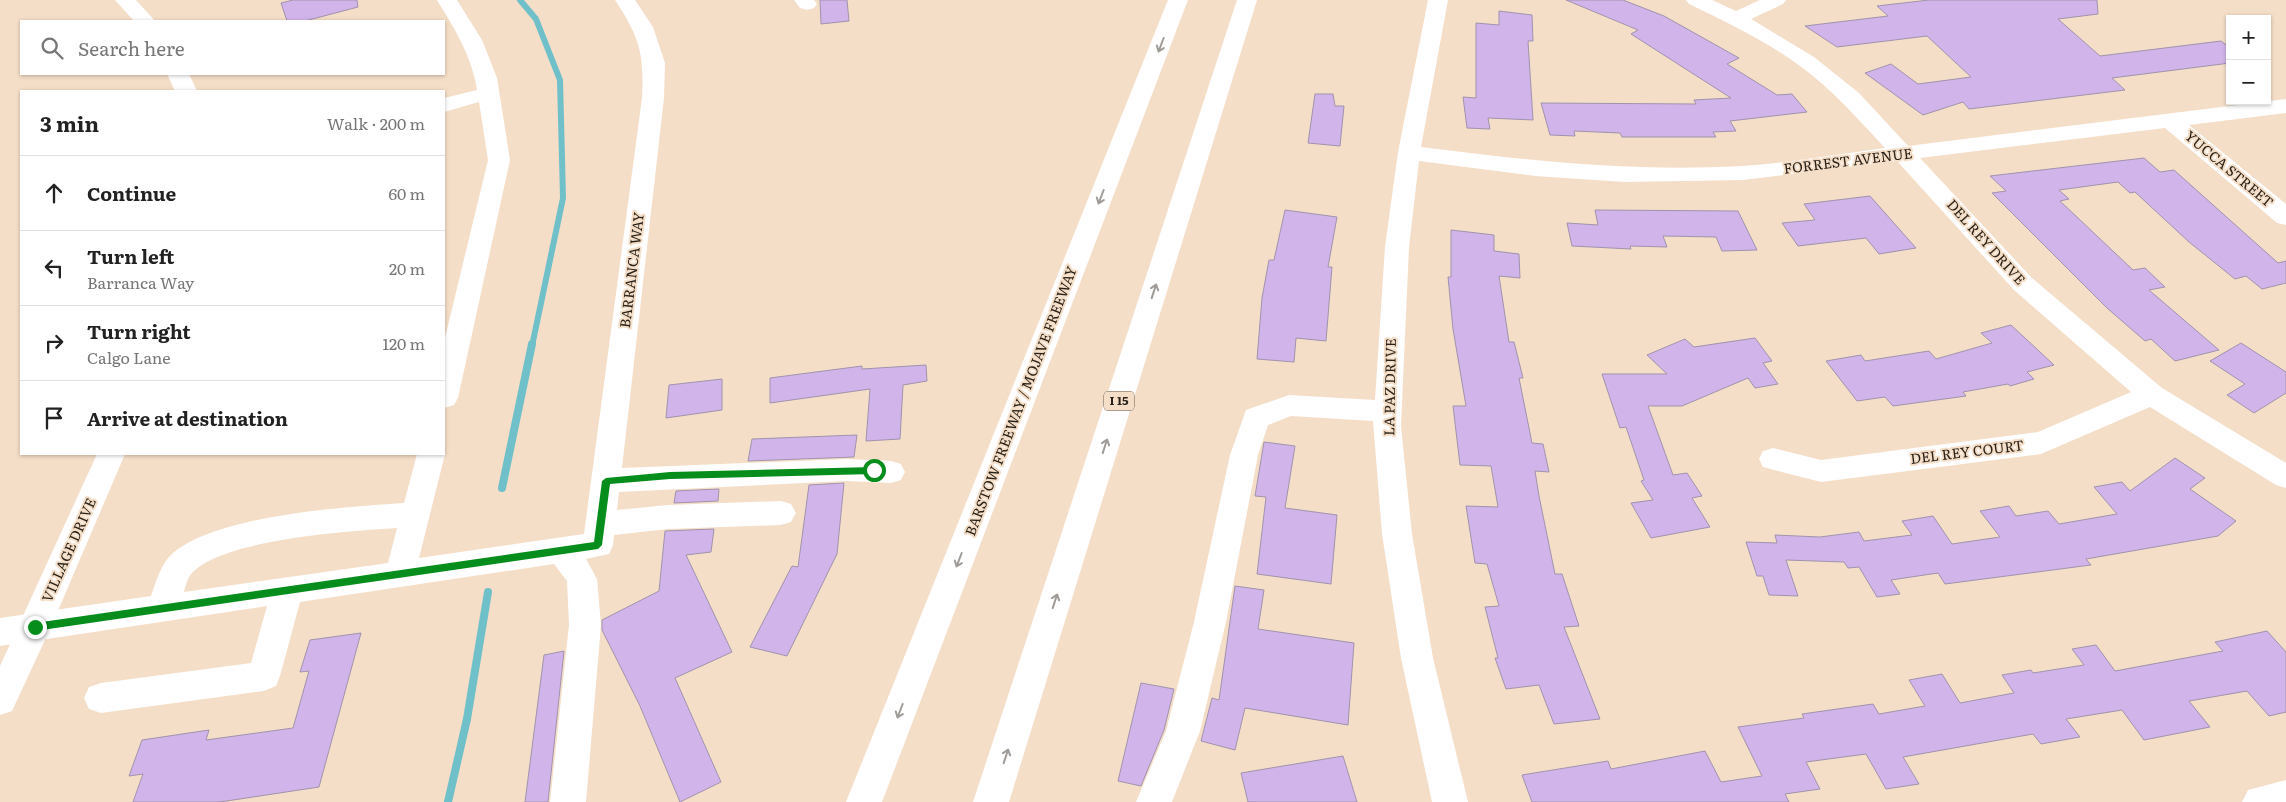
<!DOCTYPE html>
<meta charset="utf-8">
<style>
body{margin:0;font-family:Literata,serif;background:#f6f6f6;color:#222}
.controls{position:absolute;right:15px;top:15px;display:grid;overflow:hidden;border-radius:0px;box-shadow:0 1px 4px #0004}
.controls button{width:45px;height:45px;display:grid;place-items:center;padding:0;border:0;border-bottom:1px solid #e0e0e0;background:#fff;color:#222;font:25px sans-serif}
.stop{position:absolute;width:15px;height:15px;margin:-11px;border:4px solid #068d1c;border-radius:50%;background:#fff}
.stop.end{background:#068d1c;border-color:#fff;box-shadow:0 1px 5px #0008}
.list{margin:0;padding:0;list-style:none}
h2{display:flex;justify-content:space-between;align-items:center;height:65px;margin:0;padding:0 20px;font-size:21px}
h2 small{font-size:16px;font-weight:400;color:#767676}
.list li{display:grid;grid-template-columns:32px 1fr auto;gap:15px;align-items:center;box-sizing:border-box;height:75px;padding:0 20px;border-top:1px solid #e0e0e0}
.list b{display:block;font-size:19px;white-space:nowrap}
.list p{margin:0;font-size:16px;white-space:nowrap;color:#767676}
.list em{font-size:16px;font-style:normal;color:#767676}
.icon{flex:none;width:28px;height:28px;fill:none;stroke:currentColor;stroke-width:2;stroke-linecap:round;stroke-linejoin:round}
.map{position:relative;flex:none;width:2286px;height:802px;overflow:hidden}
.search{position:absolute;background:#fff;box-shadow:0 1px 4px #0004;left:20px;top:20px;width:425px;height:55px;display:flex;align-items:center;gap:12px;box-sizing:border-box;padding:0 18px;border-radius:0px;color:#767676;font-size:19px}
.panel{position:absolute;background:#fff;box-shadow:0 1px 4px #0004;left:20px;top:90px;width:425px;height:365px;border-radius:0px}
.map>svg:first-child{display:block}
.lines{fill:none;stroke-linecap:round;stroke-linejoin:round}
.stream-far1{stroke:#70c0ca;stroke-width:6}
.stream{stroke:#70c0ca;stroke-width:8}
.building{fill:#d1b4ea;stroke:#a093ad}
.minor{fill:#fff;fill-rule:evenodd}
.major{fill:#fff;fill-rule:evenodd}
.highway{fill:#fff;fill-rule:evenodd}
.oneway{stroke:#9f9b97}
.route{fill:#068d1c}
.labels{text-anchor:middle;stroke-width:4;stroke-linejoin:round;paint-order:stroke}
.shield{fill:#f4dec7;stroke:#665a4c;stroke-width:1}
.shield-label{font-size:12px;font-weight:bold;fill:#292118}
.street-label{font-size:14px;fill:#292118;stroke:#f4dec7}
</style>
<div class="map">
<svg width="2286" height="802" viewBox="0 0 2286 802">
<rect width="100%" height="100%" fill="#f4dec7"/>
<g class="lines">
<path class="stream-far1" d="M 520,0 L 536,19 L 560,80 L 563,198 L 532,346"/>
<g class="stream">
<path d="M 502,488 L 532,344"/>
<path d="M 448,802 L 467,719 L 488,592"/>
</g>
</g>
<g class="building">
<path d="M 293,0 L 357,0 L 358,7 L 305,21 L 287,21 L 281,3 Z"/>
<path d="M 820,0 L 847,0 L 849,21 L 821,24 Z"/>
<path d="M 1566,0 L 1623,0 L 1664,16 L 1739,58 L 1727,64 L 1777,95 L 1792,94 L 1807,112 L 1730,121 L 1736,131 L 1713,132 L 1716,137 L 1622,137 L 1620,133 L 1574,131 L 1575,136 L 1550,135 L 1541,103 L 1696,104 L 1694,100 L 1731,98 L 1631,34 L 1638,30 Z"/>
<path d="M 1929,0 L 2097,0 L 2098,14 L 2058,19 L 2100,56 L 2221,41 L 2230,48 L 2230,63 L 2112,78 L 2125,90 L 1969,109 L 1963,102 L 1923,115 L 1865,73 L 1891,64 L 1918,84 L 1971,77 L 1927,36 L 1837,47 L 1805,26 L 1888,16 L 1877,6 Z"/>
<path d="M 1499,11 L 1532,15 L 1533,41 L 1528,41 L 1533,120 L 1488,118 L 1490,129 L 1467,128 L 1463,97 L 1476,98 L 1476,23 L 1499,25 Z"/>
<path d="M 1315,94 L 1333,94 L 1335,106 L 1344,106 L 1340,146 L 1308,143 Z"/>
<path d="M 2144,158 L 2160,172 L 2174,170 L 2278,263 L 2286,261 L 2286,283 L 2262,289 L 2246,276 L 2235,279 L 2189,242 L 2135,192 L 2130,193 L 2118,182 L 2059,190 L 2069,199 L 2060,201 L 2133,270 L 2145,268 L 2165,287 L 2149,290 L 2219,350 L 2175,361 L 2151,339 L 2145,341 L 2107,308 L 1992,193 L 2006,191 L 1990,176 Z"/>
<path d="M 1870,196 L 1916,248 L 1879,254 L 1866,238 L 1798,246 L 1782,223 L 1815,220 L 1804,204 Z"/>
<path d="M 1285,210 L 1337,217 L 1328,267 L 1332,267 L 1326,341 L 1296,338 L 1294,362 L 1257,359 L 1262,298 L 1269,260 L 1274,260 Z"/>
<path d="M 1595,210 L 1738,211 L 1757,250 L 1722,251 L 1716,237 L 1663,236 L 1667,247 L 1630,246 L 1631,249 L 1572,246 L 1567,223 L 1598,225 Z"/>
<path d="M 1451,230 L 1494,235 L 1494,251 L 1519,254 L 1520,278 L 1499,276 L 1509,342 L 1514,342 L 1523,378 L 1519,378 L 1532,443 L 1543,444 L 1549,472 L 1535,471 L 1539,496 L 1555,574 L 1562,574 L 1579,626 L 1564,627 L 1600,719 L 1554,724 L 1539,685 L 1506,689 L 1495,658 L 1498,658 L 1485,607 L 1499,606 L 1487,564 L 1475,563 L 1466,506 L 1498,507 L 1491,466 L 1460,465 L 1453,406 L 1466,406 L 1453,329 L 1448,277 L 1451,277 Z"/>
<path d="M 2011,325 L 2054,365 L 2027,372 L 2034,379 L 2010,386 L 2008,384 L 1963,392 L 1966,396 L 1893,406 L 1885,397 L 1857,401 L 1826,361 L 1861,355 L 1865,361 L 1929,351 L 1936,359 L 1992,343 L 1981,333 Z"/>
<path d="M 1755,338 L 1772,361 L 1763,363 L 1778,384 L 1755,388 L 1748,378 L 1682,406 L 1648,406 L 1673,475 L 1687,473 L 1702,496 L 1692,498 L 1710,527 L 1651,538 L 1631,503 L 1653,500 L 1641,481 L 1644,480 L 1626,427 L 1620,428 L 1602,374 L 1667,374 L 1647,355 L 1685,339 L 1694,347 Z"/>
<path d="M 2241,343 L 2286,372 L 2286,393 L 2254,413 L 2227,395 L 2245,384 L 2210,361 Z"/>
<path d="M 926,365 L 927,381 L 903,385 L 900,439 L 866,441 L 870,389 L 770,403 L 770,378 L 862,366 L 862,369 Z"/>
<path d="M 722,379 L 722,410 L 666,418 L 669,385 Z"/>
<path d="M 857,435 L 854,457 L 748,461 L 752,439 Z"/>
<path d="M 1264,442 L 1295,446 L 1285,508 L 1337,515 L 1331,584 L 1257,574 L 1266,497 L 1255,496 Z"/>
<path d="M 2175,458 L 2205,478 L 2190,489 L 2236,521 L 2218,536 L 2086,559 L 2091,565 L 1945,584 L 1938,573 L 1891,580 L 1900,594 L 1877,597 L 1859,567 L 1848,568 L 1844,562 L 1786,560 L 1798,596 L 1769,595 L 1763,576 L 1757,576 L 1746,542 L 1777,543 L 1775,535 L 1820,537 L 1859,532 L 1864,541 L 1912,535 L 1902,521 L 1933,516 L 1952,544 L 2000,537 L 1980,511 L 2009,506 L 2016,516 L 2048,511 L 2059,524 L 2117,514 L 2094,487 L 2122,482 L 2130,491 Z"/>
<path d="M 844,483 L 837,554 L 787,656 L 750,647 L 792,566 L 798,567 L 809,485 Z"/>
<path d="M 719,489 L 718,501 L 674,503 L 676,491 Z"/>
<path d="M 714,529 L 711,552 L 686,555 L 732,652 L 675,678 L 721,782 L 680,802 L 640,706 L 602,630 L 602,620 L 659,591 L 665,531 Z"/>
<path d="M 1235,586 L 1264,590 L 1258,629 L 1354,643 L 1348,725 L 1245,708 L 1235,750 L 1201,741 L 1212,698 L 1219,700 Z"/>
<path d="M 2267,631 L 2286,652 L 2286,712 L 2269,716 L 2247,691 L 2189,701 L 2210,727 L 2144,740 L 2122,710 L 2066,719 L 2080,737 L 2041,744 L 2033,734 L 1903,757 L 1919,784 L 1886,789 L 1866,754 L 1806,762 L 1820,789 L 1785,794 L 1789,802 L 1532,802 L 1522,775 L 1608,761 L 1611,769 L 1705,751 L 1721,782 L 1762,776 L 1738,727 L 1804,718 L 1802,714 L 1873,704 L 1879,714 L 1925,706 L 1909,680 L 1942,674 L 1960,703 L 2014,693 L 2002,675 L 2031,670 L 2033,673 L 2084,665 L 2072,649 L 2096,645 L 2115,671 L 2223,651 L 2215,642 Z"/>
<path d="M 361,633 L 319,787 L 220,802 L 133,802 L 143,774 L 129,776 L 142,740 L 209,730 L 206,740 L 293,728 L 309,671 L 300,672 L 310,640 Z"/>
<path d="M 564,651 L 548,802 L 525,802 L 544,655 Z"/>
<path d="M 1141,683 L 1174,689 L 1164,730 L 1141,786 L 1118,781 Z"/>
<path d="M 1343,756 L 1357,802 L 1248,802 L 1241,773 Z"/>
</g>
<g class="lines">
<g class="minor">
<path d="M 437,0 L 457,0 L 482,40 L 497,78 L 510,160 L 458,398 L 454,405 L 444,408 L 444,342 L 488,160 L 479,102 L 444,112 L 444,98 L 477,90 C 472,56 454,28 437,0 Z"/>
<path d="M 615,0 L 635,0 L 653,27 L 665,63 L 664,98 L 622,468 L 847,459 L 891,461 L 901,464 L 905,472 L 901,480 L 891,483 L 847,481 L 619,492 L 617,510 L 668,505 L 781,501 L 791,504 L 796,513 L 791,522 L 781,525 L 668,529 L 614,535 L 613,545 L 609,554 L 586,559 L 597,579 L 601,625 L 586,802 L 550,802 L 569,625 L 567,581 L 554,564 L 300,602 L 280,676 L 276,686 L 264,691 L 101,713 L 89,709 L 84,698 L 89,687 L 101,683 L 251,663 L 267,606 L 0,646 L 0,618 L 151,596 C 155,584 160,568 168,558 C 207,515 347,507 404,503 L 417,454 L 444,454 L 444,451 L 445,454 L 419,558 L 584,534 L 642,98 C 644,53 640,38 615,0 ZM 397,528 L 388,563 L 184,592 C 185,587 187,581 189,577 C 213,539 354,531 397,528 Z"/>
<path d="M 794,0 L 814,0 L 817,4 L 814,8 L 807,10 L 800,8 Z"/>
<path d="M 1428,0 L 1448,0 L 1421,147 C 1530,161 1633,172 1742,166 C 1790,163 1838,154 1885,148 C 1858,119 1832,89 1800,66 C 1766,41 1726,22 1689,4 L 1686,0 L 1712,0 L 1736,11 L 1760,0 L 1786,0 L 1783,4 L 1751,19 L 1814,57 L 1859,93 L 1908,146 L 2286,99 L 2286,113 L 2189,125 L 2286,204 L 2286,225 L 2277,223 L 2165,128 L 1920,158 L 2032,278 L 2162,388 L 2286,463 L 2286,488 L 2276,485 L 2150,407 L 2041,454 L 1821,482 L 1763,467 L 1759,459 L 1763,451 L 1773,448 L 1821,460 L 2038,432 L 2131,392 L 2014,290 L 1897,161 L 1743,180 L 1625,182 L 1535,176 L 1419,161 L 1409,247 L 1401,426 L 1412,534 L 1433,658 L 1468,802 L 1432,802 L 1401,658 L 1382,534 L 1373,421 L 1291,416 L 1268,425 L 1258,455 L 1226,622 L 1200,731 L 1172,802 L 1136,802 L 1166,731 L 1194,622 L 1230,455 L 1246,410 L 1289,395 L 1375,400 L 1385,247 L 1398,152 Z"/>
<path d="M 2286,780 L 2286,802 L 2242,802 L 2248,790 Z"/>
</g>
<g class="major">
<path d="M 115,0 L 136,0 L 155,21 L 134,21 Z"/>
<path d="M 167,74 L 189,74 L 197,91 L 175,91 Z"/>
<path d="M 97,454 L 125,454 L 51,627 L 12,711 L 0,715 L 0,666 Z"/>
</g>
<g class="highway">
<path d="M 1168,0 L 1188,0 L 882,802 L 846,802 Z"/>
<path d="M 1237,0 L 1257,0 L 1009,802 L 973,802 Z"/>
</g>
</g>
<defs><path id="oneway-shaft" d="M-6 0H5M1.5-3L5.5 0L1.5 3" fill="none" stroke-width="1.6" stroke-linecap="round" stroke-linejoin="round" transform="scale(1.25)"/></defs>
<g class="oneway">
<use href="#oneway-shaft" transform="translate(1161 45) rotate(111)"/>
<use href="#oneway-shaft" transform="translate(1101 197) rotate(111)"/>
<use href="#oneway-shaft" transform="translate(1154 291) rotate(-72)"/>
<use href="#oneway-shaft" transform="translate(1105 446) rotate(-72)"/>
<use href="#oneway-shaft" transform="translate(959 560) rotate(111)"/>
<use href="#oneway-shaft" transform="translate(1055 601) rotate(-72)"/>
<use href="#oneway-shaft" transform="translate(900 711) rotate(111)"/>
<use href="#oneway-shaft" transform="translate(1006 756) rotate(-72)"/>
</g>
<path class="route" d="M 874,467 L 879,470 L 874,474 L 670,479 L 610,484 L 602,545 L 598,549 L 35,631 L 31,627 L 35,623 L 594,542 L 602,481 L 606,478 L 670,472 Z"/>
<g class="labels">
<rect class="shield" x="1104" y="391.5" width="30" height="19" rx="4"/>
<g class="shield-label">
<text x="1119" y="405">I 15</text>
</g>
<g class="street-label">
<text transform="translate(1848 161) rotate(-7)" y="5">FORREST AVENUE</text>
<text transform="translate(2229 169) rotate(40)" y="5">YUCCA STREET</text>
<text transform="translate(1986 242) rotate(48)" y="5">DEL REY DRIVE</text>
<text transform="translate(632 270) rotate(-83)" y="5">BARRANCA WAY</text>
<text transform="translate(1390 387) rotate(-89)" y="5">LA PAZ DRIVE</text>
<text transform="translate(1021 401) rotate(-69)" y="5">BARSTOW FREEWAY / MOJAVE FREEWAY</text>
<text transform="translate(1967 452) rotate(-7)" y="5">DEL REY COURT</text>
<text transform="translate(69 550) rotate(-66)" y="5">VILLAGE DRIVE</text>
</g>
</g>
</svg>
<div class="controls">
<button>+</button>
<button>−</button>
</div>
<div class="stop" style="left:874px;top:470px"></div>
<div class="stop end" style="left:35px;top:627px"></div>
<div class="search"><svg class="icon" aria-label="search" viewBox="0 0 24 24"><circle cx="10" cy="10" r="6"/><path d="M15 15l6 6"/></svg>Search here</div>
<section class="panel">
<h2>3 min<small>Walk · 200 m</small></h2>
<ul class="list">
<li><svg class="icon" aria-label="ahead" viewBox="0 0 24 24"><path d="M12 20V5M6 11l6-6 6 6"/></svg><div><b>Continue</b></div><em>60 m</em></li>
<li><svg class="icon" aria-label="left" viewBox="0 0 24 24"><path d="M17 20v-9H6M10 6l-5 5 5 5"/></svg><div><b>Turn left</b><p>Barranca Way</p></div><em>20 m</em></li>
<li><svg class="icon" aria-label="right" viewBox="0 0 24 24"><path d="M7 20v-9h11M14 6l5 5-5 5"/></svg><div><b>Turn right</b><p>Calgo Lane</p></div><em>120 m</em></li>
<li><svg class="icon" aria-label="arrive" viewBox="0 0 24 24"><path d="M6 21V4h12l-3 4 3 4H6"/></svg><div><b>Arrive at destination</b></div></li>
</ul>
</section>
</div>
